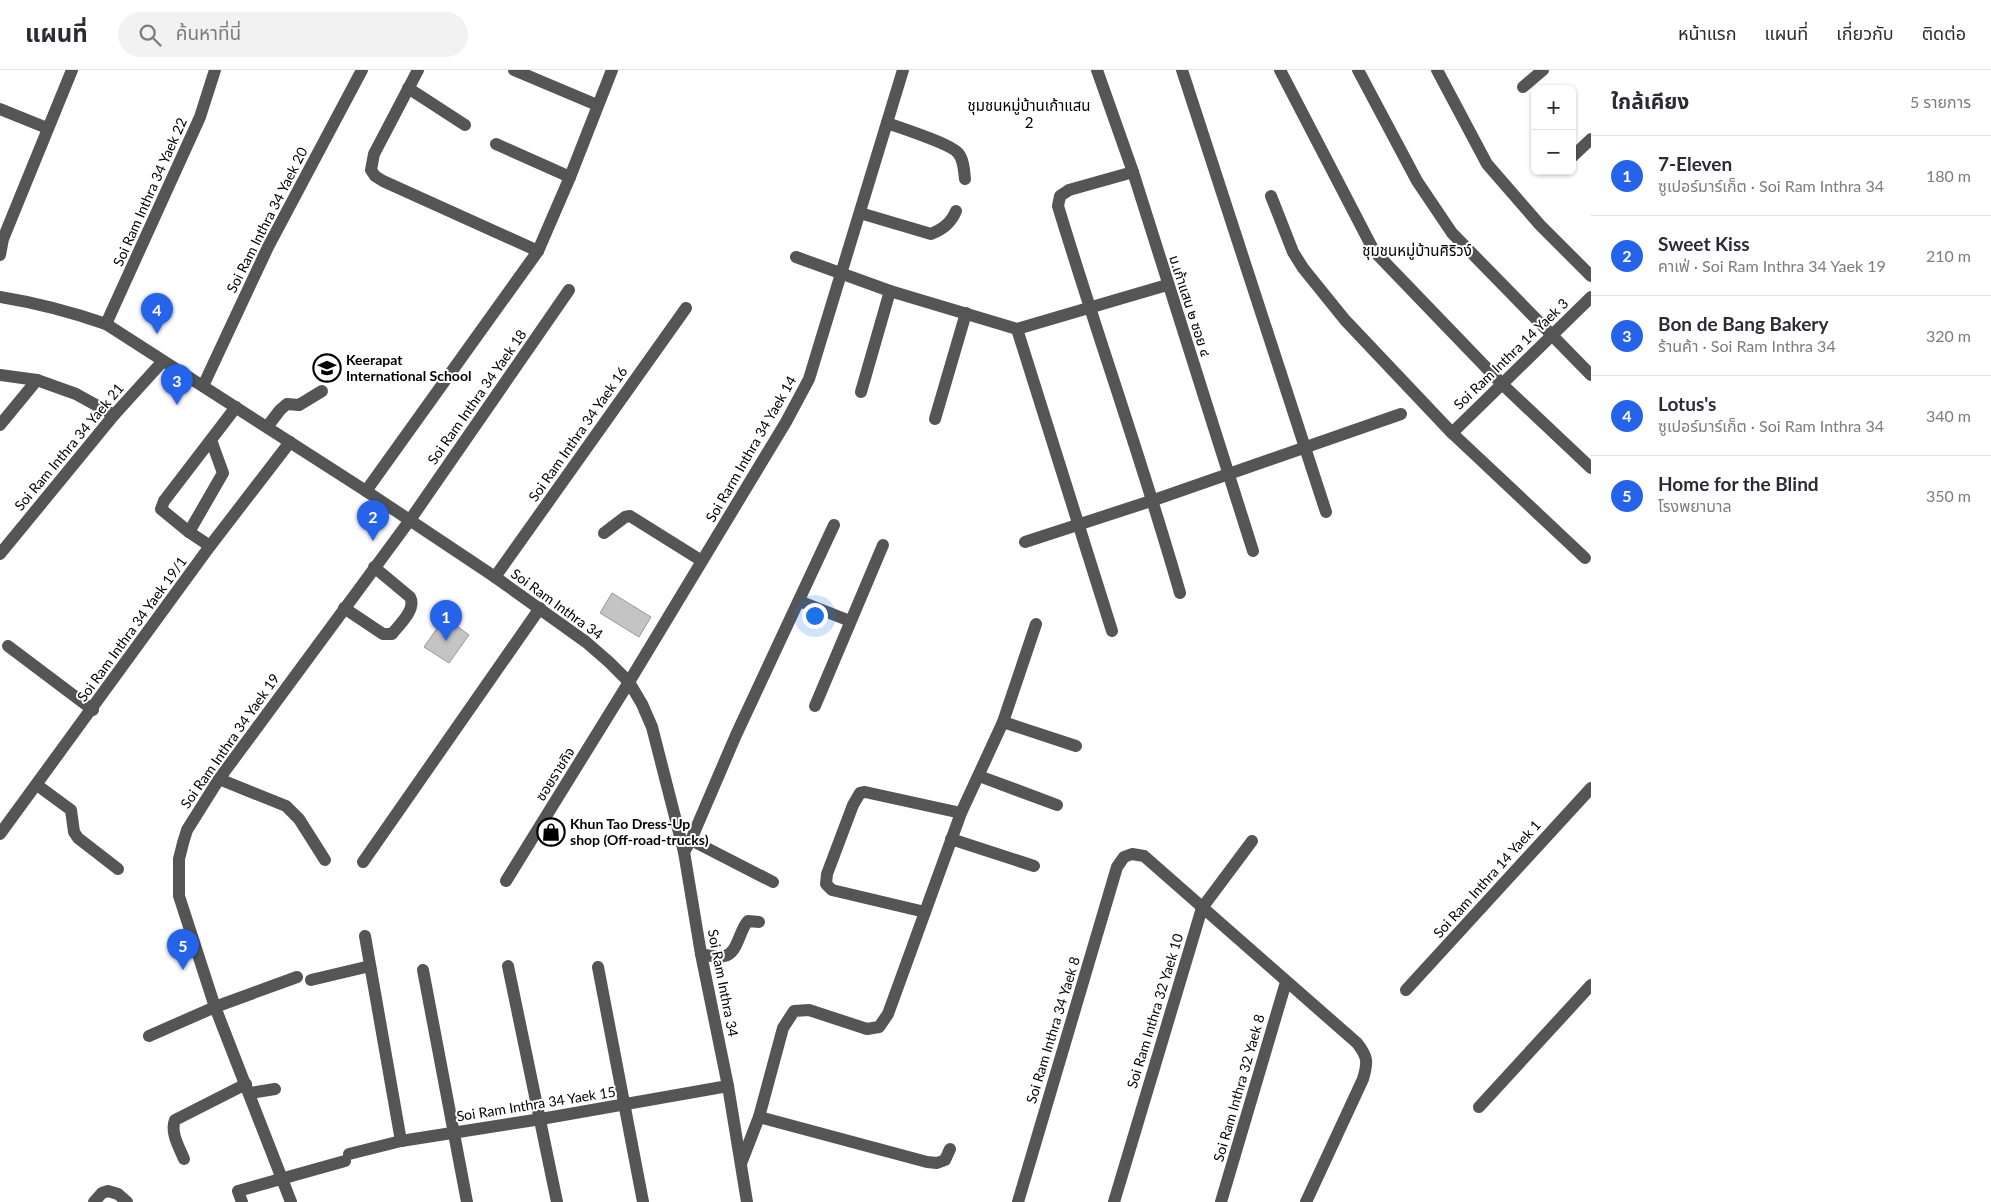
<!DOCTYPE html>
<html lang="th">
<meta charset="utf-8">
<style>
body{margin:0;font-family:Lato,"Noto Sans Thai",sans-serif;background:#f2f2f3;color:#2b2b33}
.controls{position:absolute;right:15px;top:15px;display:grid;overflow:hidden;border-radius:8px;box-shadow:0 1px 4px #0004}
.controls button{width:45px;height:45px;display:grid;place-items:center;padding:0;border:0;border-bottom:1px solid #e1e1e2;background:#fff;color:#2b2b33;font:25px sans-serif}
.you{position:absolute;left:814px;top:545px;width:18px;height:18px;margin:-12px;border:4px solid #fff;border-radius:50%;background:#1a73e8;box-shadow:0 0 0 8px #1a73e833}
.badge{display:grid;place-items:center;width:32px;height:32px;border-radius:50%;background:#2563eb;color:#fff;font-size:16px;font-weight:700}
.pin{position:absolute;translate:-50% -41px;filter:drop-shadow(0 1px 2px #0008)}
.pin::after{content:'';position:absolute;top:26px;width:18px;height:15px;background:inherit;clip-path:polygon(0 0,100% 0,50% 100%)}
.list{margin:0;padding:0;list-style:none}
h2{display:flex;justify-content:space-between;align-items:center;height:65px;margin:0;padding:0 20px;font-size:21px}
h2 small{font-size:16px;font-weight:400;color:#7c7c81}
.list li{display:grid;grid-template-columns:32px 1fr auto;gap:15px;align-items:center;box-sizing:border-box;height:80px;padding:0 20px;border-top:1px solid #e1e1e2}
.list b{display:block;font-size:19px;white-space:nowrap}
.list p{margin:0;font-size:16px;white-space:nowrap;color:#7c7c81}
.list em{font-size:16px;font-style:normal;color:#7c7c81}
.icon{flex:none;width:28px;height:28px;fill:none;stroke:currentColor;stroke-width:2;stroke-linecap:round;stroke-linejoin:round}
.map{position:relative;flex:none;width:1591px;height:1132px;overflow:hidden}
header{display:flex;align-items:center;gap:30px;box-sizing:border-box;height:70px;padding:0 25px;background:#fff;border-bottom:1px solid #e1e1e2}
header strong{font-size:24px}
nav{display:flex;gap:28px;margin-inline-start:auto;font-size:18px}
.search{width:350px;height:45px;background:#f2f2f3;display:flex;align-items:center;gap:12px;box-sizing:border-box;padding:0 18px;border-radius:28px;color:#7c7c81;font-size:19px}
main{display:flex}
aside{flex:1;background:#fff}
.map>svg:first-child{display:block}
.building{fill:#c4c4c4;stroke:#999}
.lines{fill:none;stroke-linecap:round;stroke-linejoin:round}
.minor{stroke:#555;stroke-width:12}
.labels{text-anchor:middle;stroke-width:4;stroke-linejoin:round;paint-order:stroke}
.street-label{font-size:14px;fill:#000;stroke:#fff}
.poi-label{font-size:14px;font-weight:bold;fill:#000;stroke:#fff;text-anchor:start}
.neighbourhood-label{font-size:15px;fill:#000;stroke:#fff}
</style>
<header>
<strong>แผนที่</strong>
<div class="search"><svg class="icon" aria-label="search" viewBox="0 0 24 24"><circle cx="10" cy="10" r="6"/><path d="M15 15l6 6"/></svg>ค้นหาที่นี่</div>
<nav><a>หน้าแรก</a><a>แผนที่</a><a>เกี่ยวกับ</a><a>ติดต่อ</a></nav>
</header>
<main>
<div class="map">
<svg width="1591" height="1132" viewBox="0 0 1591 1132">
<rect width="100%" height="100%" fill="#fff"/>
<g class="building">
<path d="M 612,523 L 651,547 L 639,567 L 600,543 Z"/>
<path d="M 445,547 L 469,565 L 449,593 L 424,577 Z"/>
</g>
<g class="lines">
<g class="minor">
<path d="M 418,0 L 374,84 L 371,100 L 375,106 L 383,111 L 538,181"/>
<path d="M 514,0 L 597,35"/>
<path d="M 1097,0 L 1133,102 L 1253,481"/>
<path d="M 1182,0 L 1326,442"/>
<path d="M 1280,0 L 1374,181 L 1502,314 L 1591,398"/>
<path d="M 1358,0 L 1417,111 L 1452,163 L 1591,305"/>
<path d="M 1437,0 L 1487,94 L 1540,155 L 1591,206"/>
<path d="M 1523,17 L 1543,0"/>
<path d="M 408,18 L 465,55"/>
<path d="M 0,39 L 47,58"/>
<path d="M 887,53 C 901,58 951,74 958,83 C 964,90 964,101 965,109"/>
<path d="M 496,74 L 570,107"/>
<path d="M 1572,87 L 1591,69"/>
<path d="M 1133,102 L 1069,120 L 1060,126 L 1058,136 C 1097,265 1143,393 1180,523"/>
<path d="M 1271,126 L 1293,182 L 1303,198 L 1345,250 L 1452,363 L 1585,488"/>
<path d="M 860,143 L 931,164 C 943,159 951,153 956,141"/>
<path d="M 0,185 L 3,169 L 72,0"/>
<path d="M 796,187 L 890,221 L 1017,259 L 1167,215"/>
<path d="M 0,227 C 37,233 71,242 106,254 L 366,421 L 495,507 L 586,572 L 609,592 L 629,612 L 642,634 L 652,657 L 684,782 L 701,884 L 728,1016 L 747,1132"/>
<path d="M 106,254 L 200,47 L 215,0"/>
<path d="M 1017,259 L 1112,561"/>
<path d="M 0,305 L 37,310 L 76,324 L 114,345"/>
<path d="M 203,316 L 268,177 L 362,0"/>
<path d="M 861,322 L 890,221"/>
<path d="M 935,349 L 966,243"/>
<path d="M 0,355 L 37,310"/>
<path d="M 267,357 L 280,340 L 287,334 L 299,335 L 322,321"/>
<path d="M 1452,363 L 1591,227"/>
<path d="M 366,421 L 538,181 L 570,107 L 612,0"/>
<path d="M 189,462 L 223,403 L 211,370"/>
<path d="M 604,463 L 625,447 L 630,446 L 702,491"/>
<path d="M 1025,472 L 1154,430 L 1401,344"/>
<path d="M 210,476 L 189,462 L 161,439 L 164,431 L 236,337"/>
<path d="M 0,484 L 114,345 L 163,291"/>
<path d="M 495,507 L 686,238"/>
<path d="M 799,531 L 850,551"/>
<path d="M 344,538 L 383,564 L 392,564 C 399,555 417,539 410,527 L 374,497"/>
<path d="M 8,576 L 93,640"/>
<path d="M 815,636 L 883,475"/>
<path d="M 1003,652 L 1076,676"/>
<path d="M 979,706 L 1057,735"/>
<path d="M 219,709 L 286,736 L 299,749 L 325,790"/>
<path d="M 37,715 L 71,740 L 74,762 L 78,768 L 118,799"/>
<path d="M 0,764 L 210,476 L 290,372"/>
<path d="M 951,769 L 1034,796"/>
<path d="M 691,770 L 773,812"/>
<path d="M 684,782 L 691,770 L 736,665 L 834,455"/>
<path d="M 363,792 L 540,538"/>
<path d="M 506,811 L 629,612 L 786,352 L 809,309 L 903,0"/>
<path d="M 925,842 L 832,820 L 826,814 L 827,804 L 853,735 L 860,723 L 865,722 L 961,743"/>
<path d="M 365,866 L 401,1071"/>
<path d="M 701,884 C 707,885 718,888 724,886 C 738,884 739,860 748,851 L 759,852"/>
<path d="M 508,896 L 557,1132"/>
<path d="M 598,897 L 643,1132"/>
<path d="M 423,900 L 467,1132"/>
<path d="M 311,910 L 370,896"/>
<path d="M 1406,920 L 1591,718"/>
<path d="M 149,966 L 215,937 L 297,907"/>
<path d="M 250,1023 L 275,1019"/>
<path d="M 1479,1037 L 1591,915"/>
<path d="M 759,1047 L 927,1092 L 937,1093 L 945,1090 L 950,1079"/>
<path d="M 349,1084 L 401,1071 L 541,1049 L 728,1016"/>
<path d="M 184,1089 C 179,1077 170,1062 175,1050 L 246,1014"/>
<path d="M 742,1091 L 759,1047 L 783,958 L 794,941 L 809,940 L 867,959 L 879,957 L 888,944 L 961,743 L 1003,652 L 1036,554"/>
<path d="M 94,1132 L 102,1123 L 108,1121 L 118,1124 L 127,1132"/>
<path d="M 242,1132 L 238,1121 L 345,1091"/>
<path d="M 291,1132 L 215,937 L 179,826 L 179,789 L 183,773 L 187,760 L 219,709 L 410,450 L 569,220"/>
<path d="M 1018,1132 L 1117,797 L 1124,787 L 1132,784 L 1144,786 L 1357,973 C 1368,987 1368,992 1363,1009 L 1306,1132"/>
<path d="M 1114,1132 L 1202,838 L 1252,771"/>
<path d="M 1221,1132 L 1286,912"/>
</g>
</g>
<defs>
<g id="school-ring" transform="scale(1.4375)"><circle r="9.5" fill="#fff" stroke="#000" stroke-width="1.5"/><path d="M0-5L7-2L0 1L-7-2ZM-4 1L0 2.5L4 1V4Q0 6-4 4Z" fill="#000"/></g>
<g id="shop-ring" transform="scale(1.4375)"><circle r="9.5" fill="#fff" stroke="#000" stroke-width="1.5"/><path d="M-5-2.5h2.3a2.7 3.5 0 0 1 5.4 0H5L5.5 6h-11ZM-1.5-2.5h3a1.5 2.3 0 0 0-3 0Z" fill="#000"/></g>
</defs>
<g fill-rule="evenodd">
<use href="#school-ring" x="327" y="298"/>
<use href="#shop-ring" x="551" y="762"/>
</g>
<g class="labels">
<g class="street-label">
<text transform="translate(150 122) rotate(-66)" y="5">Soi Ram Inthra 34 Yaek 22</text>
<text transform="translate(267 150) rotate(-63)" y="5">Soi Ram Inthra 34 Yaek 20</text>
<text transform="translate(1190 236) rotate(72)" y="5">ม.เก้าแสน ๒ ซอย ๔</text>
<text transform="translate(1511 284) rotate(-44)" y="5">Soi Ram Inthra 14 Yaek 3</text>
<text transform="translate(477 327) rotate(-55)" y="5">Soi Ram Inthra 34 Yaek 18</text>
<text transform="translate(578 364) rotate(-55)" y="5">Soi Ram Inthra 34 Yaek 16</text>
<text transform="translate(69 377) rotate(-50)" y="5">Soi Ram Inthra 34 Yaek 21</text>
<text transform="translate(751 379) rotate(-60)" y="5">Soi Rarm Inthra 34 Yaek 14</text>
<text transform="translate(557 534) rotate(36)" y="5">Soi Ram Inthra 34</text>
<text transform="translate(132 559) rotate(-54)" y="5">Soi Ram Inthra 34 Yaek 19/1</text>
<text transform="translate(230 671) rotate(-55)" y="5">Soi Ram Inthra 34 Yaek 19</text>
<text transform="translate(555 704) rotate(-58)" y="5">ซอยราชกิจ</text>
<text transform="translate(1487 809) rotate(-48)" y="5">Soi Ram Inthra 14 Yaek 1</text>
<text transform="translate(723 913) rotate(79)" y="5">Soi Ram Inthra 34</text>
<text transform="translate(1155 941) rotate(-73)" y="5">Soi Ram Inthra 32 Yaek 10</text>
<text transform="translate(1053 960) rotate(-73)" y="5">Soi Ram Inthra 34 Yaek 8</text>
<text transform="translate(1239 1018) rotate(-74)" y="5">Soi Ram Inthra 32 Yaek 8</text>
<text transform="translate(536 1034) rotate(-9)" y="5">Soi Ram Inthra 34 Yaek 15</text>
</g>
<g class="poi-label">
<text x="346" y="295">Keerapat<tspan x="346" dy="16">International School</tspan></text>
<text x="570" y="759">Khun Tao Dress-Up<tspan x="570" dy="16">shop (Off-road-trucks)</tspan></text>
</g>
<g class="neighbourhood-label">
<text x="1029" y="41">ชุมชนหมู่บ้านเก้าแสน<tspan x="1029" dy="17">2</tspan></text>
<text x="1417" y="186">ชุมชนหมู่บ้านศิริวง์</text>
</g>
</g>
</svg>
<div class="controls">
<button>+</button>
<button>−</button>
</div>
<div class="you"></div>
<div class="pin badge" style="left:446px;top:571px">1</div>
<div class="pin badge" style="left:373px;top:471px">2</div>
<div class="pin badge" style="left:177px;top:335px">3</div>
<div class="pin badge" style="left:157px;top:264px">4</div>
<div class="pin badge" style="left:183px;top:900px">5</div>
</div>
<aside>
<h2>ใกล้เคียง<small>5 รายการ</small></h2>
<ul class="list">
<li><span class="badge">1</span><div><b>7-Eleven</b><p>ซูเปอร์มาร์เก็ต · Soi Ram Inthra 34</p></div><em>180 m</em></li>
<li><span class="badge">2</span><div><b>Sweet Kiss</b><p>คาเฟ่ · Soi Ram Inthra 34 Yaek 19</p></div><em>210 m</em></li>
<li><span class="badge">3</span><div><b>Bon de Bang Bakery</b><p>ร้านค้า · Soi Ram Inthra 34</p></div><em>320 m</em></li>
<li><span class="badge">4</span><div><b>Lotus's</b><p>ซูเปอร์มาร์เก็ต · Soi Ram Inthra 34</p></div><em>340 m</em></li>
<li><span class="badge">5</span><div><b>Home for the Blind</b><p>โรงพยาบาล</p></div><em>350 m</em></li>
</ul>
</aside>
</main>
